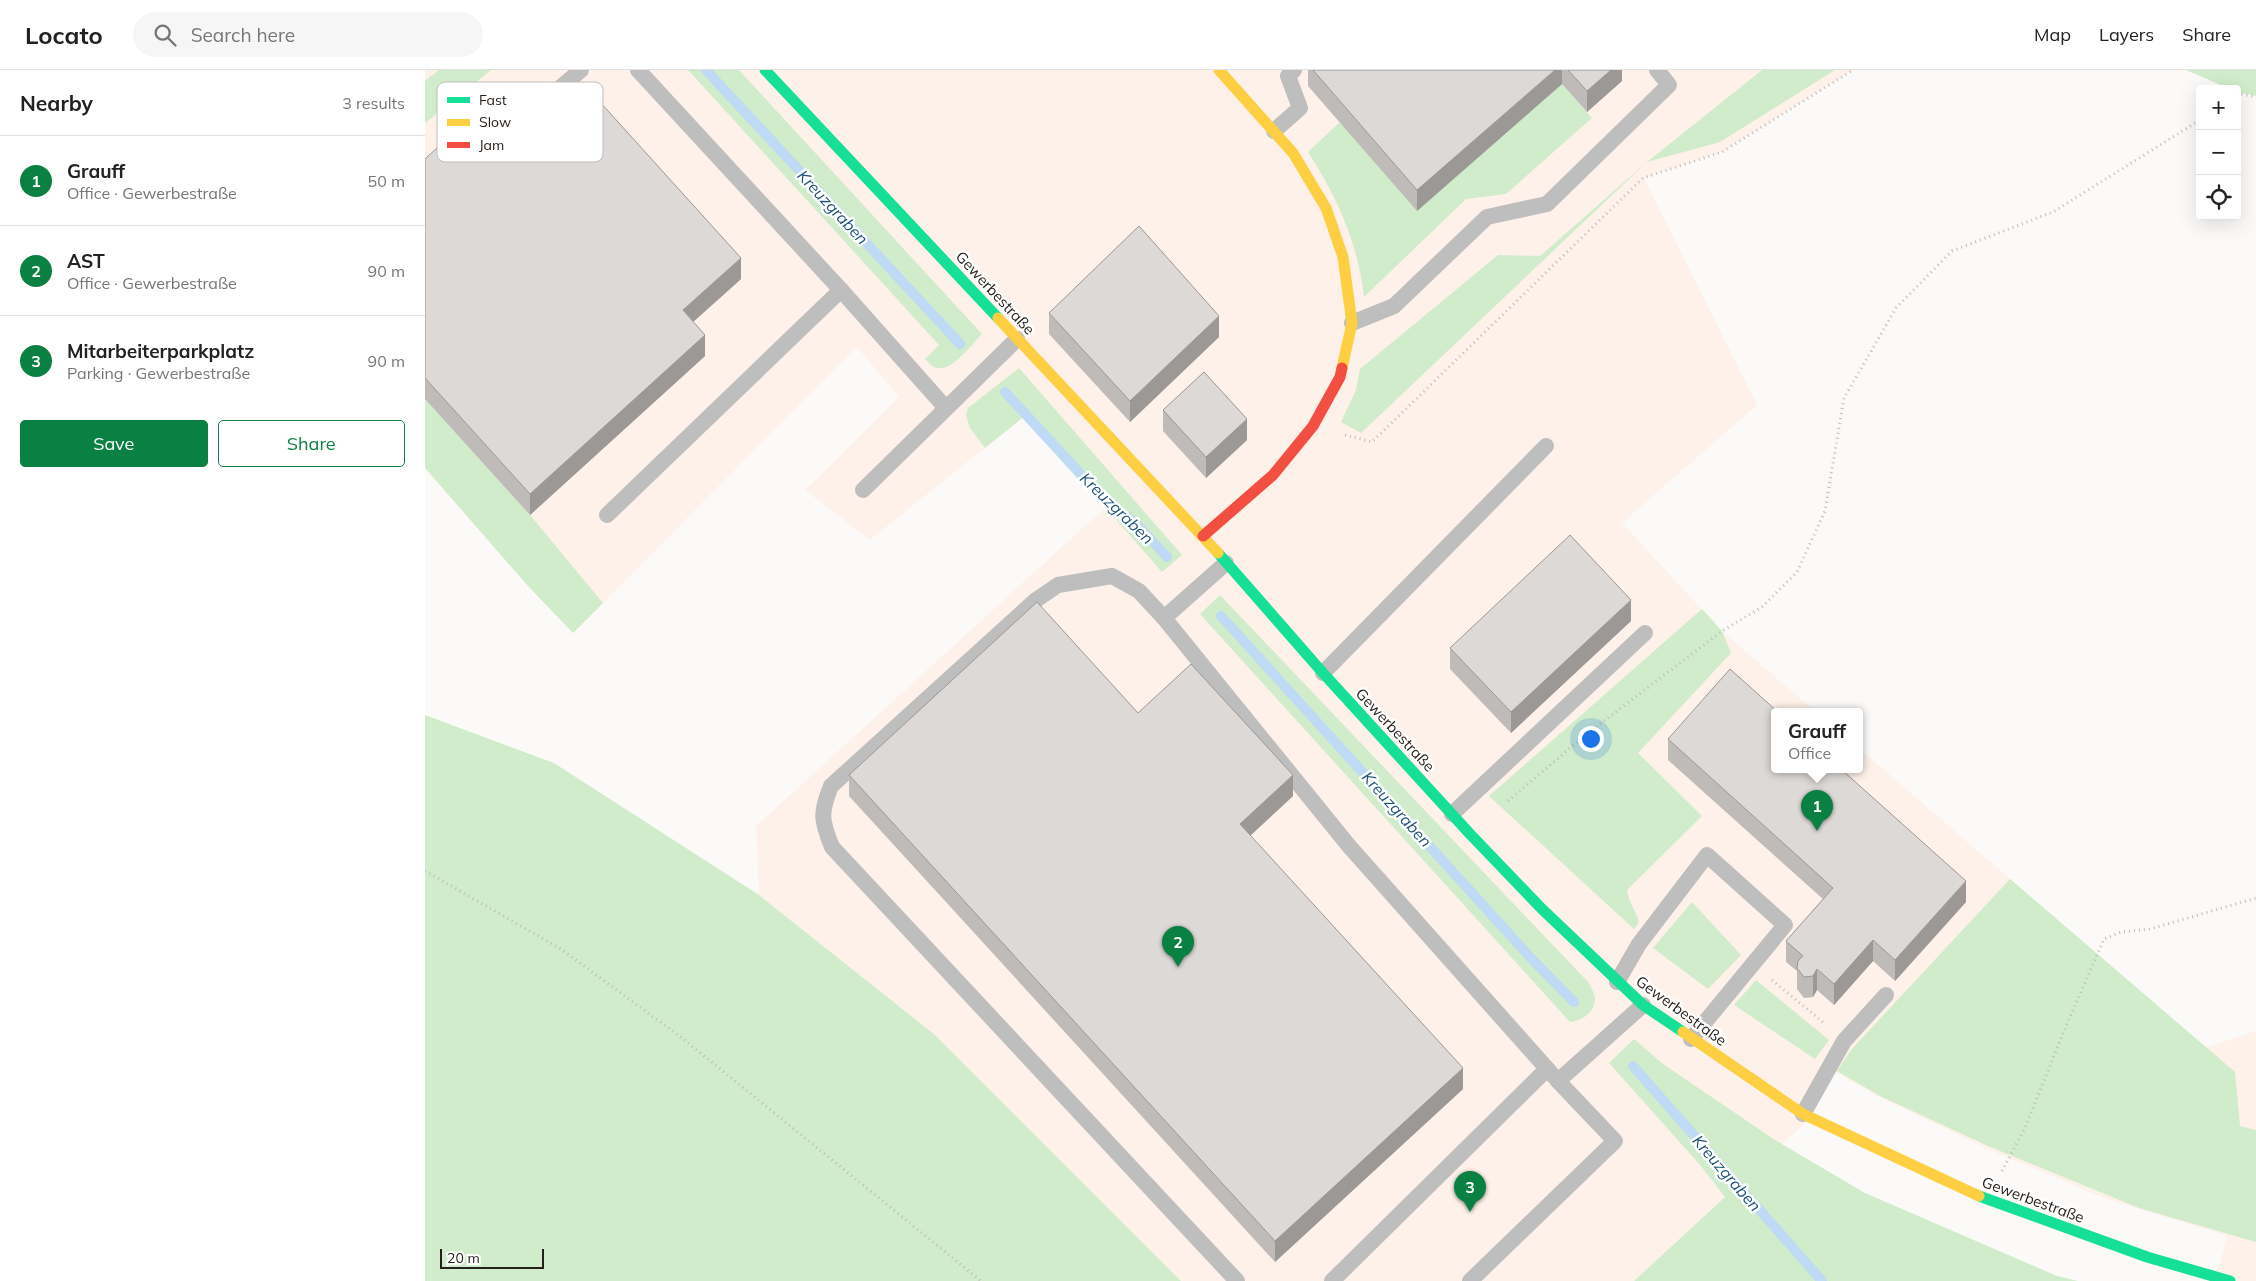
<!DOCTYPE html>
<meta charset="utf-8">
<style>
body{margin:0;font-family:Mulish,sans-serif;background:#f6f6f6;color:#222}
.controls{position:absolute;right:15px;top:15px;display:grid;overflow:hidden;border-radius:5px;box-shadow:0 5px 20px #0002}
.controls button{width:45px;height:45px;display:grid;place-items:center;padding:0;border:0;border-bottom:1px solid #e0e0e0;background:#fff;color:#222;font:25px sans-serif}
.scale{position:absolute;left:15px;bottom:12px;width:104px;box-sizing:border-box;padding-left:5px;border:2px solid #26201c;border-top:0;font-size:14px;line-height:18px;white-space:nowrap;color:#26201c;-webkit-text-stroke:4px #fff;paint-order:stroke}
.you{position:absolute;left:1165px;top:668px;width:18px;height:18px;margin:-12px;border:4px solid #fff;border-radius:50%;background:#1a73e8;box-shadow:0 0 0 8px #1a73e833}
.badge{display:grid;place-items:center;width:32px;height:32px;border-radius:50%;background:#0b8043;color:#fff;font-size:16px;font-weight:700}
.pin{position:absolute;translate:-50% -41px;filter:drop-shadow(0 1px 2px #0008)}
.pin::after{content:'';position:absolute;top:26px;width:18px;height:15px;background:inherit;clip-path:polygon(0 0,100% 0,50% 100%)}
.popup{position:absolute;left:1346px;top:638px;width:92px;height:65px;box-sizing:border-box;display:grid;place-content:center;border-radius:5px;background:#fff;filter:drop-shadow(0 1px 4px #0005);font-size:16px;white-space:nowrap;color:#767676}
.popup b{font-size:19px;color:#222}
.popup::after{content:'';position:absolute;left:50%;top:100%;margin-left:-10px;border:10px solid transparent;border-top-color:#fff}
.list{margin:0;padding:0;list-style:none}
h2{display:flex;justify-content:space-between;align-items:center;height:65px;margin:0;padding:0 20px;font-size:21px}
h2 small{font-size:16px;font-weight:400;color:#767676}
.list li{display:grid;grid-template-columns:32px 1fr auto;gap:15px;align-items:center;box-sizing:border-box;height:90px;padding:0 20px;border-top:1px solid #e0e0e0}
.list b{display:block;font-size:19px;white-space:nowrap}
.list p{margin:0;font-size:16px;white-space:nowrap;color:#767676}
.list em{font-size:16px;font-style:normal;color:#767676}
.actions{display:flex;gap:10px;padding:15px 20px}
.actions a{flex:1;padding:11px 0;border:1px solid #0b8043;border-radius:5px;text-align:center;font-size:18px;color:#0b8043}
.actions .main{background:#0b8043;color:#fff}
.icon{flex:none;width:28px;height:28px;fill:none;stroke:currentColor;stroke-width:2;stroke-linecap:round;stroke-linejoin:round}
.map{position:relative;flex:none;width:1831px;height:1211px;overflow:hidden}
header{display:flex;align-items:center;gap:30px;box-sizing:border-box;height:70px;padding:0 25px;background:#fff;border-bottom:1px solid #e0e0e0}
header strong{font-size:24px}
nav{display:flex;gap:28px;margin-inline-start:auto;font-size:18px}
.search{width:350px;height:45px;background:#f6f6f6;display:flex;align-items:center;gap:12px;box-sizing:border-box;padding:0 18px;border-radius:28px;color:#767676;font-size:19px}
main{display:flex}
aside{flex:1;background:#fff}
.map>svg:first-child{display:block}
.built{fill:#fdf1e9}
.green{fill:#d1ecca}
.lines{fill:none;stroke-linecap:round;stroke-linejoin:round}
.stream{stroke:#bedaf4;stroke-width:10}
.path{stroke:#bdbcbc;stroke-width:3;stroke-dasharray:1 4;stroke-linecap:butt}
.lane{stroke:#bebebe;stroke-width:16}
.fast{stroke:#16e098;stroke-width:11}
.slow{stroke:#ffcf43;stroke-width:11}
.jam{stroke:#f24e42;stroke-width:11}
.wall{fill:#bebbb8}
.shaded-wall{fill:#9b9896}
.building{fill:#ddd9d6;stroke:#9b9896}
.labels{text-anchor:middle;stroke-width:5;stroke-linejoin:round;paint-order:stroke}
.street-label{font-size:15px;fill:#26201c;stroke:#fff}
.water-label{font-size:16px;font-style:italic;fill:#1c5079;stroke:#fff}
.key{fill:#fff;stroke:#bebcbb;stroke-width:1}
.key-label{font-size:14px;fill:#26201c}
</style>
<header>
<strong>Locato</strong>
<div class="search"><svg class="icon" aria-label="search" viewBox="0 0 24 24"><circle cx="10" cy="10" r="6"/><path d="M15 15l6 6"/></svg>Search here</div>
<nav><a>Map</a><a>Layers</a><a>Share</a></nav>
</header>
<main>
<aside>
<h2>Nearby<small>3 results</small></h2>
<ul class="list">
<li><span class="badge">1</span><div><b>Grauff</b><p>Office · Gewerbestraße</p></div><em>50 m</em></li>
<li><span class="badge">2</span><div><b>AST</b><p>Office · Gewerbestraße</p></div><em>90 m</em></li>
<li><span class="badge">3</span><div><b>Mitarbeiterparkplatz</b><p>Parking · Gewerbestraße</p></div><em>90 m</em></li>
</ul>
<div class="actions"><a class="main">Save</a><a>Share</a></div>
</aside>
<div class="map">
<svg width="1831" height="1211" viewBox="0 0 1831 1211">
<rect width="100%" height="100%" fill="#fcfaf8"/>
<path class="built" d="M 0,0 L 1428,0 L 1297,82 L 1219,108 L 1332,335 L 1197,453 L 1297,561 L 1391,642 L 1350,642 L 1350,700 L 1434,700 L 1435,679 L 1780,978 L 1831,961 L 1831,1211 L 1789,1211 L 1803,1166 L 1682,1129 L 1565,1080 L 1454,1027 L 1410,1002 L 1381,1052 L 1209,1211 L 756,1211 L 510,965 L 334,825 L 331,756 L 684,434 L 601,345 L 445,470 L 380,420 L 474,327 L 432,277 L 148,563 L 103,516 L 0,398 Z"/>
<g class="green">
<path d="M 14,0 L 66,0 L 0,53 L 0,11 Z"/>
<path d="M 263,0 L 314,0 L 557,264 C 547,274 525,305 509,297 C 506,296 503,291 500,289 L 514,275 Z"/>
<path d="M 1337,0 L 1410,0 L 1295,72 L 1222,92 L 936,363 L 916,352 L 931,320 L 935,299 L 1073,185 L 1115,186 L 1222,92 Z"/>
<path d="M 1761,0 L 1831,0 L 1831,26 L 1812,22 L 1812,19 L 1805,19 Z"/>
<path d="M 1137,14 L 1167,48 L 1081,124 L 1041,129 L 939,227 C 933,173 912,127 883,82 L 915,52 Z"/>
<path d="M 594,298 L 757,485 L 737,502 L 681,438 L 684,434 L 601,345 L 560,378 L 545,358 L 541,345 L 543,338 Z"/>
<path d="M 0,329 L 105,445 L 178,533 L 148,563 L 103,516 L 0,398 Z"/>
<path d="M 795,525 L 1164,913 C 1166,918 1170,924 1170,929 C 1170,942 1157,951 1145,952 L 775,544 Z"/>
<path d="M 1277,539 L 1297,561 L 1306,583 L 1213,683 L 1277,746 L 1202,820 C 1204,833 1211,841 1214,852 L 1209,859 L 1064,726 Z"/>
<path d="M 0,645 L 129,693 L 334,825 L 510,965 L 756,1211 L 0,1211 Z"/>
<path d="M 1585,809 L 1810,1002 L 1815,1056 L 1831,1060 L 1831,1172 L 1714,1138 L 1563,1076 L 1455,1026 L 1412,1001 L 1426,980 Z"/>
<path d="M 1267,832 L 1316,885 L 1283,919 L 1228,878 Z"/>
<path d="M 1331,910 L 1404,970 L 1390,989 L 1309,935 Z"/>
<path d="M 1209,969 L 1238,994 L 1350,1070 L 1440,1123 L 1632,1206 L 1653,1211 L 1209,1211 L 1300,1127 L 1276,1096 L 1184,993 Z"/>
</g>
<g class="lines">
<g class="stream">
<path d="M 281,0 L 535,274"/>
<path d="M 580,322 L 684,435 L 710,452 L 742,487"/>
<path d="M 796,546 L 1104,886 L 1149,932"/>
<path d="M 1208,996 L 1397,1211"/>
</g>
<g class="path">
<path d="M 1812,26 L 1816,24 L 1831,27"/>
<path d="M 920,365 L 947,372 L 1218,108 L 1297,82 L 1428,0"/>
<path d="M 1083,731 L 1158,667 L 1297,561 L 1337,537 L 1372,502 L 1400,441 L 1419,328 L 1471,238 L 1527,181 L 1628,142 L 1775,50"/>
<path d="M 0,801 L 136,879 L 257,968 L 556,1211"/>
<path d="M 1347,910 L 1400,954"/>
<path d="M 1577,1101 L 1599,1060 L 1641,956 L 1679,869 L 1696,862 L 1725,859 L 1831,828"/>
</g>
<g class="lane">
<path d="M 213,0 L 416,220 L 520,337"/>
<path d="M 100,48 L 156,0"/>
<path d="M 849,61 L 875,38 L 863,6 L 869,0"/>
<path d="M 927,253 L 969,236 L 1062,147 L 1122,134 L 1244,15 L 1232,0"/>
<path d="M 438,420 L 592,269"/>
<path d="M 182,445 L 416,220"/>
<path d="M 739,548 L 801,493"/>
<path d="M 898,603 L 1121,376"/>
<path d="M 1027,744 L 1220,563"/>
<path d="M 1192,912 L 1214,874 L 1282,785 L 1360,855 L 1266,969"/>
<path d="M 1378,1044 L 1419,971 L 1461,925"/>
<path d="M 812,1211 L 407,777 C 396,750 395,743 406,716 L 611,530 L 633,515 L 687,506 L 714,521 L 739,548 L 924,776 L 1133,1011 L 1218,935"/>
<path d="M 907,1211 L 1122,999"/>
<path d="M 1045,1211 L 1190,1071 L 1133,1011"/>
</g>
<g class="fast">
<path d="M 340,0 L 573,248"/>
<path d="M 793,483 L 898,603 L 1045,764 L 1117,839 L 1218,935 L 1258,962"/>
<path d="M 1554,1126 L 1722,1187 L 1805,1211"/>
</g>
<g class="slow">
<path d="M 794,0 L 868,83 L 901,138 L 918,187 L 927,253 L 917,298"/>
<path d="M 573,248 L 793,483"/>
<path d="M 1258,962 L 1378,1044 L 1554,1126"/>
</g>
<path class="jam" d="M 778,466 L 848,405 L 888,356 L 915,307 L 917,298"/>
</g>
<g class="wall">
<path d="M 883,0 L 1197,0 L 1197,11 L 1162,42 L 1137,14 L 992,141 L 883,16 Z"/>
<path d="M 111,69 L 316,209 L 268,252 L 280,286 L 105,445 L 0,329 L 0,89 Z"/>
<path d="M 624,243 L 794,267 L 705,352 L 624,264 Z"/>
<path d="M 738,340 L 822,370 L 781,408 L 738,361 Z"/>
<path d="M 1206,551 L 1086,663 L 1025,599 L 1025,578 Z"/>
<path d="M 713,643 L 868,726 L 825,766 L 1038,1019 L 850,1192 L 424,726 L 424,705 Z"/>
<path d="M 1243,669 L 1541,832 L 1470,911 L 1448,891 L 1409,935 L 1392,920 L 1388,927 L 1379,928 L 1372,919 L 1372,901 L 1361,892 L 1361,871 L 1398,829 L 1243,690 Z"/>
</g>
<g class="shaded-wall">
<path d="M 1130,0 L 1137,0 L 1137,14 L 992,141 L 992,120 Z"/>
<path d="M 1186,0 L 1197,0 L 1197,11 L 1162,42 L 1162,21 Z"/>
<path d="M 316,188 L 316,209 L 258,261 L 258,240 Z"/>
<path d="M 794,246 L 794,267 L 705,352 L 705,331 Z"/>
<path d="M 280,265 L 280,286 L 105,445 L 105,424 Z"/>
<path d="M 822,349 L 822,370 L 781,408 L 781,387 Z"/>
<path d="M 1206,530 L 1206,551 L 1086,663 L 1086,642 Z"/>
<path d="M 868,705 L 868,726 L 815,775 L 815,754 Z"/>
<path d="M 1541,811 L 1541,832 L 1470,911 L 1470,890 Z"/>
<path d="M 1448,870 L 1448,891 L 1409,935 L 1409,914 Z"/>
<path d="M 1392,899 L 1392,920 L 1388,927 L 1388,906 Z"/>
<path d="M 1038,998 L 1038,1019 L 850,1192 L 850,1171 Z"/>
</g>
<g class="building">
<path d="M 888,0 L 1130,0 L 992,120 Z"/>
<path d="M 1143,0 L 1186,0 L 1162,21 Z"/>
<path d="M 165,21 L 316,188 L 258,240 L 280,265 L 105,424 L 0,308 L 0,89 L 71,24 L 111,69 Z"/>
<path d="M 714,156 L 794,246 L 705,331 L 624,243 Z"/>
<path d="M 779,302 L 822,349 L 781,387 L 738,340 Z"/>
<path d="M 1145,465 L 1206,530 L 1086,642 L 1025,578 Z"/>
<path d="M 612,532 L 713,643 L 766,594 L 868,705 L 815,754 L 1038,998 L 850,1171 L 424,705 Z"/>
<path d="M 1305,599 L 1353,642 L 1350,642 L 1350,700 L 1417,700 L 1541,811 L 1470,890 L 1448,870 L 1409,914 L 1392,899 L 1388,906 L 1379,907 L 1372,898 L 1373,891 L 1378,886 L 1361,871 L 1408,818 L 1243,669 Z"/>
</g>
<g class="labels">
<g class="street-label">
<text transform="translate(570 223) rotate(47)" y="5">Gewerbestraße</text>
<text transform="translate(970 660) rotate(47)" y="5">Gewerbestraße</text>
<text transform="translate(1256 941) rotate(36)" y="5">Gewerbestraße</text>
<text transform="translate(1608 1130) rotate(20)" y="5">Gewerbestraße</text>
</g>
<g class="water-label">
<text transform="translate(408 137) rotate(47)" y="6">Kreuzgraben</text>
<text transform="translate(692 438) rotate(44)" y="6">Kreuzgraben</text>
<text transform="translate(972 739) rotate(48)" y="6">Kreuzgraben</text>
<text transform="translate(1302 1103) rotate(49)" y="6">Kreuzgraben</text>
</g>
</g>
<rect x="12" y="12" width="166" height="80" rx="8" class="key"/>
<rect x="22" y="27" width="23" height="6" fill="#16e098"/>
<rect x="22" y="49" width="23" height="7" fill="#ffcf43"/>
<rect x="22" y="72" width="23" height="6" fill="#f24e42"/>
<g class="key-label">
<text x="54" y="35">Fast</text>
<text x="54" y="57">Slow</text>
<text x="54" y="80">Jam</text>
</g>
</svg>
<div class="controls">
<button>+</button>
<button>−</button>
<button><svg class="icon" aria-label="locate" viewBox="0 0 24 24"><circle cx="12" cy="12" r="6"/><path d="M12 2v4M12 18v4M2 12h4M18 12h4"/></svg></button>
</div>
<div class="scale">20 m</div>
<div class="you"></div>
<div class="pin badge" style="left:1392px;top:761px">1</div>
<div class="popup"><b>Grauff</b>Office</div>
<div class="pin badge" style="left:753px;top:897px">2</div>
<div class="pin badge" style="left:1045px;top:1142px">3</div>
</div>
</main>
